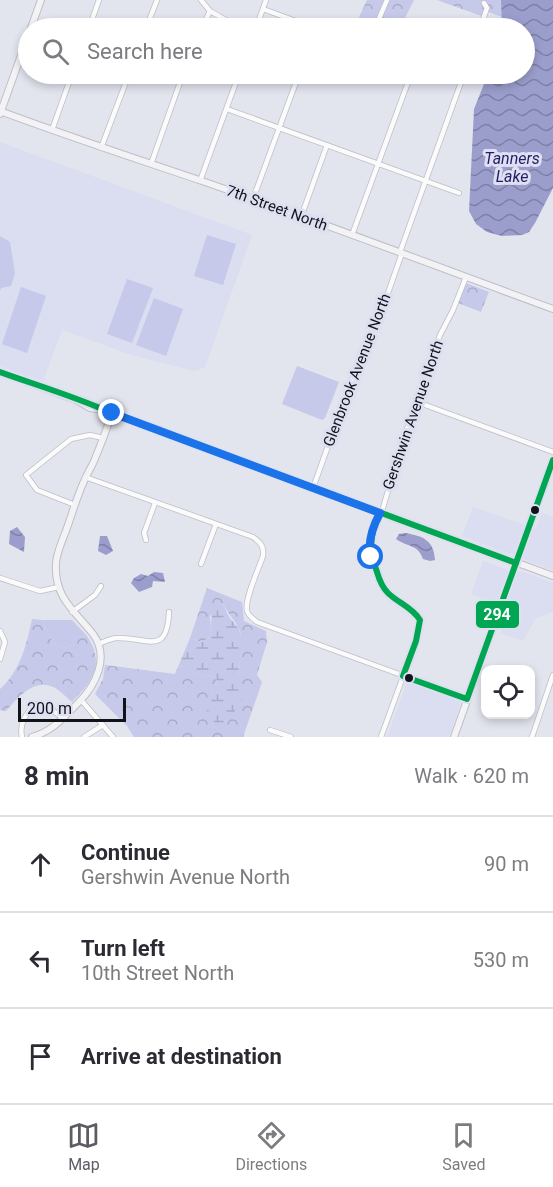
<!DOCTYPE html>
<meta charset="utf-8">
<style>
body{margin:0;font-family:Roboto,sans-serif;background:#f7f7f7;color:#2b2b33}
.controls{position:absolute;right:18px;bottom:18px;display:grid;overflow:hidden;border-radius:12px;box-shadow:0 3px 9px #0003}
.controls button{width:54px;height:54px;display:grid;place-items:center;padding:0;border:0;border-bottom:2px solid #e1e1e2;background:#fff;color:#2b2b33;font:30px sans-serif}
.scale{position:absolute;left:18px;bottom:15px;width:108px;box-sizing:border-box;padding-left:6px;border:3px solid #121319;border-top:0;font-size:16px;line-height:21px;white-space:nowrap;color:#121319;-webkit-text-stroke:4px #dee0f2;paint-order:stroke}
.stop{position:absolute;width:18px;height:18px;margin:-14px;border:4px solid #1a73e8;border-radius:50%;background:#fff}
.stop.end{background:#1a73e8;border-color:#fff;box-shadow:0 2px 6px #0008}
.list{margin:0;padding:0;list-style:none}
h2{display:flex;justify-content:space-between;align-items:center;height:78px;margin:0;padding:0 24px;font-size:26px}
h2 small{font-size:20px;font-weight:400;color:#7c7c81}
.list li{display:grid;grid-template-columns:39px 1fr auto;gap:18px;align-items:center;box-sizing:border-box;height:96px;padding:0 24px;border-top:2px solid #e1e1e2}
.list b{display:block;font-size:22px;white-space:nowrap}
.list p{margin:0;font-size:20px;white-space:nowrap;color:#7c7c81}
.list em{font-size:20px;font-style:normal;color:#7c7c81}
.icon{flex:none;width:33px;height:33px;fill:none;stroke:currentColor;stroke-width:2;stroke-linecap:round;stroke-linejoin:round}
.map{position:relative;flex:none;width:553px;height:737px;overflow:hidden}
.search{position:absolute;background:#fff;box-shadow:0 3px 9px #0003;left:18px;right:18px;top:18px;height:66px;display:flex;align-items:center;gap:15px;box-sizing:border-box;padding:0 21px;border-radius:33px;color:#7c7c81;font-size:22px}
.sheet{height:366px;background:#fff}
nav{display:flex;justify-content:space-around;align-items:center;box-sizing:border-box;height:84px;border-top:2px solid #e1e1e2;background:#fff;font-size:16px;color:#7c7c81}
nav a{display:grid;justify-items:center;gap:3px}
nav .on{color:#5b5c64}
.map>svg:first-child{display:block}
.built{fill:#dbddf0}
.grass{fill:#c6c9e9}
.forest{fill:url(#forest-crowns)}
.wetland{fill:url(#wetland-marsh)}
.water{fill:url(#water-waves)}
.lines{fill:none;stroke-linecap:round;stroke-linejoin:round}
.street-casing{stroke:#bebfc6;stroke-width:6}
.secondary-casing{stroke:#bebfc6;stroke-width:8}
.street{stroke:#fbfbfc;stroke-width:4.5}
.secondary{stroke:#f3f3f6;stroke-width:6}
.bus-1-casing{stroke:#dee0f2;stroke-width:10}
.bus-1{stroke:#00a651;stroke-width:6}
.route{stroke:#1a73e8;stroke-width:8}
.bus-dot{fill:#121319;stroke:#dee0f2;stroke-width:2}
.labels{text-anchor:middle;stroke-width:6;stroke-linejoin:round;paint-order:stroke}
.street-label{font-size:15px;fill:#121319;stroke:#dee0f2}
.water-label{font-size:16px;font-style:italic;fill:#251c66;stroke:#dee0f2}
.line-badge{stroke:#dee0f2;stroke-width:2}
.badge-label{font-size:16px;text-anchor:middle;font-weight:bold;fill:#fff}
</style>
<div class="map">
<svg width="553" height="737" viewBox="0 0 553 737">
<defs>
<pattern id="forest-crowns" width="20" height="18" patternUnits="userSpaceOnUse" patternTransform="scale(1.5)"><rect width="20" height="18" fill="#c6c9e9"/><path d="M2 6a3 3 0 1 1 6 0M12 15a3 3 0 1 1 6 0" fill="none" stroke="#a9acc7"/></pattern>
<pattern id="wetland-marsh" width="20" height="14" patternUnits="userSpaceOnUse" patternTransform="scale(1.5)"><rect width="20" height="14" fill="#c6c9e9"/><path d="M1 5h8M5 5V1M11 12h8M15 12V8" fill="none" stroke="#a9acc7"/></pattern>
<pattern id="water-waves" width="16" height="10" patternUnits="userSpaceOnUse" patternTransform="scale(1.5)"><rect width="16" height="10" fill="#9b9ecc"/><path d="M0 5q4-4 8 0t8 0" fill="none" stroke="#7d80a5"/></pattern>
</defs>
<rect width="100%" height="100%" fill="#e2e4ee"/>
<g class="built">
<path d="M 0,142 L 252,235 L 205,367 L 195,371 L 132,355 L 62,330 L 43,381 L 0,366 Z"/>
<path d="M 473,507 L 536,529 L 542,513 L 553,517 L 553,570 L 462,536 Z"/>
<path d="M 483,561 L 508,570 L 524,572 L 553,583 L 553,612 L 536,618 L 523,641 L 501,633 L 509,609 L 471,594 Z"/>
<path d="M 407,682 L 461,702 L 449,737 L 387,737 Z"/>
</g>
<g class="grass">
<path d="M 207,235 L 236,244 L 223,285 L 194,276 Z"/>
<path d="M 0,236 L 10,242 L 15,273 L 11,286 L 1,288 L 0,291 Z"/>
<path d="M 127,279 L 153,288 L 132,343 L 107,334 Z"/>
<path d="M 21,287 L 46,296 L 27,353 L 2,344 Z"/>
<path d="M 154,298 L 183,309 L 166,356 L 136,345 Z"/>
<path d="M 297,366 L 339,382 L 325,418 L 322,420 L 282,404 Z"/>
<path d="M 42,620 L 72,620 L 87,636 L 75,637 L 72,645 L 66,648 L 53,644 Z"/>
</g>
<g class="forest">
<path d="M 367,0 L 414,0 L 400,28 L 354,28 Z"/>
<path d="M 437,0 L 501,0 L 502,17 L 486,11 L 484,17 Z"/>
<path d="M 466,283 L 489,292 L 481,312 L 458,303 Z"/>
<path d="M 207,588 L 242,602 L 244,621 L 266,631 L 267,642 L 257,675 L 262,682 L 243,737 L 134,737 L 127,726 L 95,694 L 103,679 L 105,665 L 175,674 L 178,667 L 184,666 L 198,675 L 216,677 L 217,683 L 210,694 L 214,727 L 220,729 C 236,719 243,651 240,631 C 238,625 227,612 223,604 L 210,616 L 211,629 L 208,639 L 201,642 L 190,638 Z"/>
<path d="M 32,619 L 42,620 L 53,644 L 66,648 L 72,645 L 75,637 L 87,636 C 106,665 92,681 72,702 C 67,698 60,690 53,687 C 33,678 18,698 6,711 L 0,710 L 0,689 C 20,672 27,643 32,619 Z"/>
</g>
<path class="wetland" d="M 217,602 L 223,604 L 229,617 L 239,629 L 242,643 L 238,678 L 245,687 L 244,697 L 224,728 L 220,730 L 214,727 L 213,717 L 206,710 L 210,694 L 217,683 L 216,677 L 198,675 L 184,666 L 178,667 L 190,638 L 201,642 L 208,639 L 211,629 L 212,606 Z"/>
<g class="water">
<path d="M 501,0 L 553,0 L 553,188 L 535,223 L 529,232 L 522,235 L 502,236 L 487,232 L 476,224 L 469,211 L 474,109 L 488,74 L 524,74 L 524,28 L 502,28 Z"/>
<path d="M 17,527 L 25,537 L 24,552 L 9,544 L 10,531 Z"/>
<path d="M 405,533 C 423,536 434,540 435,560 L 430,561 L 423,559 C 418,544 407,547 396,539 L 399,534 Z"/>
<path d="M 100,536 L 107,536 L 113,551 L 106,555 L 98,551 Z"/>
<path d="M 154,572 L 163,573 L 165,582 L 153,581 L 152,587 L 139,592 L 131,583 L 134,578 L 141,574 L 148,576 Z"/>
</g>
<g class="lines">
<g class="street-casing">
<g id="street">
<path d="M 201,0 L 210,11 L 240,28"/>
<path d="M 263,9 L 315,28"/>
<path d="M 89,28 L 99,0"/>
<path d="M 146,28 L 157,0"/>
<path d="M 202,28 L 210,11"/>
<path d="M 256,28 L 266,0"/>
<path d="M 375,28 L 387,0"/>
<path d="M 480,28 L 487,8 L 484,3"/>
<path d="M 227,109 L 459,193"/>
<path d="M 52,130 L 72,74"/>
<path d="M 101,148 L 129,74"/>
<path d="M 151,164 L 183,74"/>
<path d="M 200,181 L 239,74"/>
<path d="M 253,199 L 299,74"/>
<path d="M 301,217 L 327,145"/>
<path d="M 352,235 L 411,74"/>
<path d="M 400,252 L 464,74"/>
<path d="M 417,402 L 553,452"/>
<path d="M 85,477 L 253,537 C 261,543 264,546 263,556 C 259,568 244,600 247,611 C 249,616 253,619 257,622 L 467,699"/>
<path d="M 313,488 L 361,354 L 381,313 L 402,253"/>
<path d="M 75,505 L 37,490 L 26,475 L 71,439 L 90,435 L 103,438"/>
<path d="M 146,540 L 144,533 L 155,503"/>
<path d="M 201,564 L 216,524"/>
<path d="M 0,578 L 40,591 L 59,587"/>
<path d="M 72,612 L 95,595 L 101,586"/>
<path d="M 0,631 L 5,642 L 0,659"/>
<path d="M 98,644 C 104,642 111,638 117,638 C 147,637 167,657 169,612"/>
<path d="M 81,700 L 113,737"/>
<path d="M 270,730 L 291,737"/>
<path d="M 22,737 C 19,723 26,715 34,704 L 45,705 L 63,718"/>
<path d="M 84,737 L 103,725"/>
<path d="M 381,737 L 416,641 L 420,620 L 411,608 L 391,596 L 383,587 L 369,549 L 371,535 L 383,508 L 400,449 L 440,335 L 453,310 L 466,277"/>
<path d="M 532,737 L 553,675"/>
</g>
</g>
<g class="secondary-casing">
<g id="secondary">
<path d="M 31,28 L 41,0"/>
<path d="M 0,111 C 67,136 134,158 202,181 C 320,222 436,266 553,309"/>
<path d="M 0,114 L 28,36"/>
<path d="M 0,372 L 76,400 L 90,408 L 103,410"/>
<path d="M 76,400 L 82,400 L 112,413 L 553,576"/>
<path d="M 32,737 C 53,731 63,718 78,703 C 96,685 110,657 93,634 C 74,610 54,598 56,563 C 57,551 63,539 67,528 C 73,511 78,493 86,477 C 89,470 94,463 96,456 C 102,442 107,428 112,413"/>
<path d="M 454,737 L 553,460"/>
</g>
</g>
<use href="#street" class="street"/>
<use href="#secondary" class="secondary"/>
<g class="bus-1-casing">
<g id="bus-1">
<path d="M 0,372 C 36,385 73,396 107,411 L 516,563"/>
<path d="M 380,513 C 369,534 369,550 377,572 C 379,579 382,587 388,593 C 398,603 412,607 420,620 L 416,641 L 403,676 L 467,699 L 553,460"/>
</g>
</g>
<use href="#bus-1" class="bus-1"/>
</g>
<g class="lines">
<path class="route" d="M 112,413 L 380,513 C 373,526 367,542 371,557"/>
</g>
<g class="bus-dot">
<circle cx="535" cy="510" r="5"/>
<circle cx="409" cy="678" r="5"/>
</g>
<g class="labels">
<g class="street-label">
<text transform="translate(277 208) rotate(20)" y="5">7th Street North</text>
<text transform="translate(357 370) rotate(-69)" y="5">Glenbrook Avenue North</text>
<text transform="translate(413 415) rotate(-71)" y="5">Gershwin Avenue North</text>
</g>
<g class="water-label">
<text x="512" y="164">Tanners<tspan x="512" dy="18">Lake</tspan></text>
</g>
</g>
<rect class="line-badge" x="475" y="600" width="45" height="29" rx="6" fill="#00a651"/>
<g class="badge-label">
<text x="497" y="620">294</text>
</g>
</svg>
<div class="controls">
<button><svg class="icon" aria-label="locate" viewBox="0 0 24 24"><circle cx="12" cy="12" r="6"/><path d="M12 2v4M12 18v4M2 12h4M18 12h4"/></svg></button>
</div>
<div class="scale">200 m</div>
<div class="stop" style="left:371px;top:557px"></div>
<div class="stop end" style="left:112px;top:413px"></div>
<div class="search"><svg class="icon" aria-label="search" viewBox="0 0 24 24"><circle cx="10" cy="10" r="6"/><path d="M15 15l6 6"/></svg>Search here</div>
</div>
<section class="sheet">
<h2>8 min<small>Walk · 620 m</small></h2>
<ul class="list">
<li><svg class="icon" aria-label="ahead" viewBox="0 0 24 24"><path d="M12 20V5M6 11l6-6 6 6"/></svg><div><b>Continue</b><p>Gershwin Avenue North</p></div><em>90 m</em></li>
<li><svg class="icon" aria-label="left" viewBox="0 0 24 24"><path d="M17 20v-9H6M10 6l-5 5 5 5"/></svg><div><b>Turn left</b><p>10th Street North</p></div><em>530 m</em></li>
<li><svg class="icon" aria-label="arrive" viewBox="0 0 24 24"><path d="M6 21V4h12l-3 4 3 4H6"/></svg><div><b>Arrive at destination</b></div></li>
</ul>
</section>
<nav>
<a class="on"><svg class="icon" aria-label="map" viewBox="0 0 24 24"><path d="M3 6l6-2 6 2 6-2v14l-6 2-6-2-6 2zM9 4v14M15 6v14"/></svg>Map</a>
<a><svg class="icon" aria-label="directions" viewBox="0 0 24 24"><path d="M12 3l9 9-9 9-9-9zM9 14v-3h6M13 9l2 2-2 2"/></svg>Directions</a>
<a><svg class="icon" aria-label="saved" viewBox="0 0 24 24"><path d="M7 4h10v16l-5-4-5 4z"/></svg>Saved</a>
</nav>
